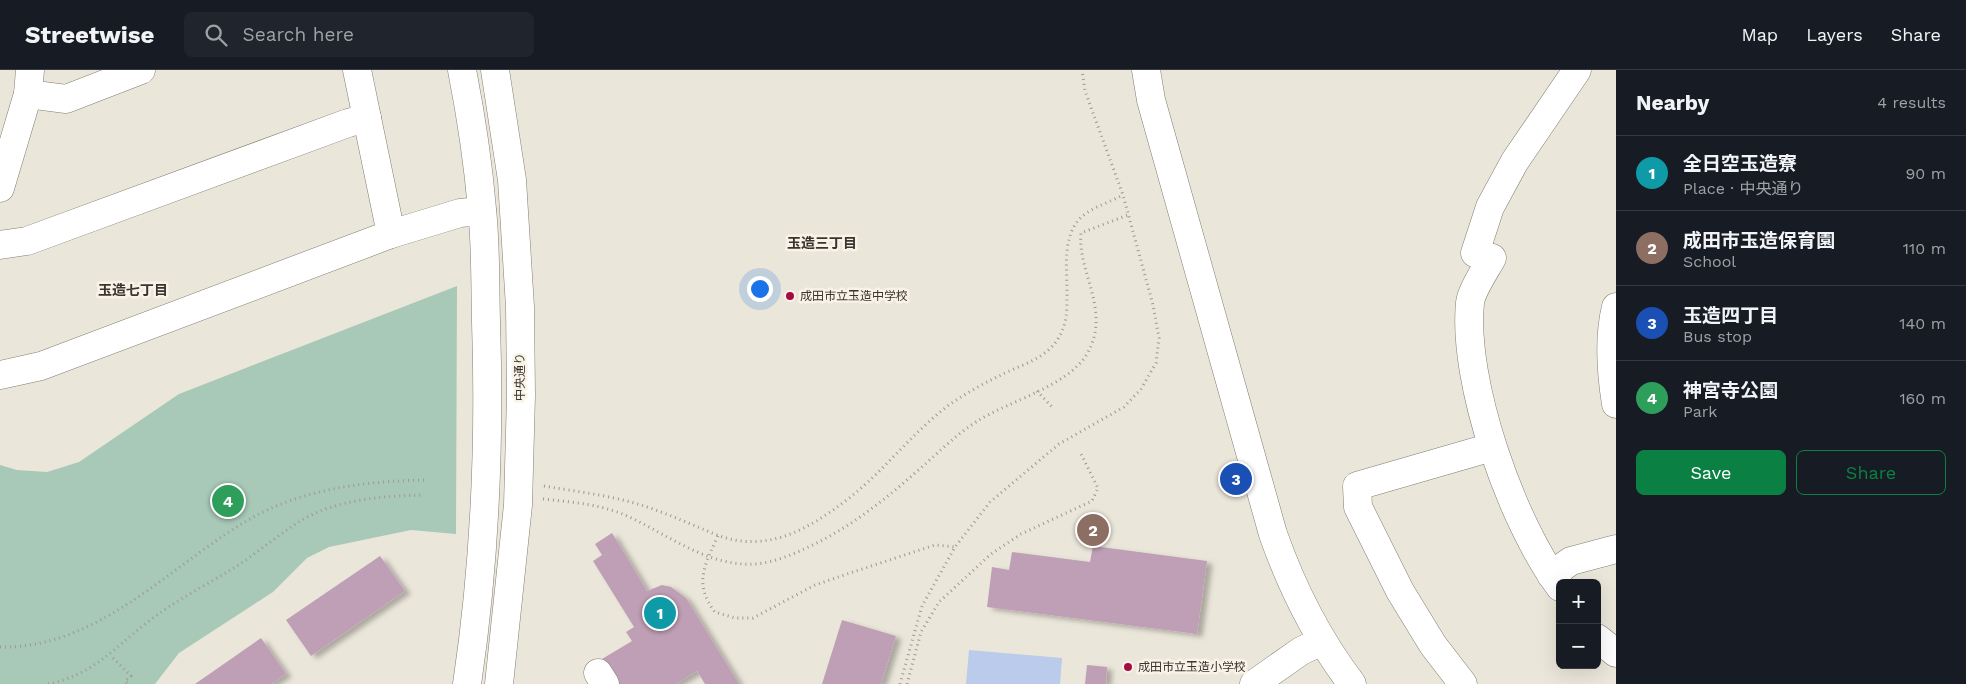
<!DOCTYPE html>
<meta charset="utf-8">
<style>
body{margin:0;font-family:"Work Sans","Noto Sans JP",sans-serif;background:#20242c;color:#f1f3f6}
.controls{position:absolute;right:15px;bottom:15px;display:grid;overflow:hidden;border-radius:8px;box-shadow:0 5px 20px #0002}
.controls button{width:45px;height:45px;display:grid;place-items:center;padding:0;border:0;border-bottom:1px solid #363941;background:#171b24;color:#f1f3f6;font:25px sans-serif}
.you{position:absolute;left:759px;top:218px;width:18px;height:18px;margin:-12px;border:4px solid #fff;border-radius:50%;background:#1a73e8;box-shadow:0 0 0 8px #1a73e833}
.badge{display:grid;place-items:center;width:32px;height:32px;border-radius:50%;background:#0b8043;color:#fff;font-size:16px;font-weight:700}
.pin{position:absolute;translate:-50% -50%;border:2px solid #fff;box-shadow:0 1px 5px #0006}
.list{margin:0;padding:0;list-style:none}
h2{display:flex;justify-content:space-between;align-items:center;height:65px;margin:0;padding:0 20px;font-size:21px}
h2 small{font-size:16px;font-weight:400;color:#9ea1a6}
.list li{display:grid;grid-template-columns:32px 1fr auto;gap:15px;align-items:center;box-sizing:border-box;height:75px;padding:0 20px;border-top:1px solid #363941}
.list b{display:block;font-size:19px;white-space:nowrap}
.list p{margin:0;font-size:16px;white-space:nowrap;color:#9ea1a6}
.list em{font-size:16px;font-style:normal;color:#9ea1a6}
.actions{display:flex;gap:10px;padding:15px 20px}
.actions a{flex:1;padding:11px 0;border:1px solid #0b8043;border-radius:8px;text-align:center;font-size:18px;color:#0b8043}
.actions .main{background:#0b8043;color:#fff}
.icon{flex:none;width:28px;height:28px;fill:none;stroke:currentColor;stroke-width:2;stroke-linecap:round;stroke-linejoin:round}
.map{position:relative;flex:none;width:1616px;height:614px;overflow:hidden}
header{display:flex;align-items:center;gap:30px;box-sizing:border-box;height:70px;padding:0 25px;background:#171b24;border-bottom:1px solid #363941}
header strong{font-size:24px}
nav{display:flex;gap:28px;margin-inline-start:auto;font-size:18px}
.search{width:350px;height:45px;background:#20242c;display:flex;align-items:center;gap:12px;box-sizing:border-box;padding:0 18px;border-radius:8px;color:#9ea1a6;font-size:19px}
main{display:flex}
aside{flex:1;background:#171b24}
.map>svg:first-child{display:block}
.green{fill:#a8c9b7}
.water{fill:#bbcbeb}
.building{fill:#bf9fb5;filter:url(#shadow)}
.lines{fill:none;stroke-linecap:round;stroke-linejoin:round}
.minor-casing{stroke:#837e73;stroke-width:29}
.path{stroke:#9d9990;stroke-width:3;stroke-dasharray:1 4;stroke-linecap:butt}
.minor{stroke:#fff;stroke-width:28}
.poi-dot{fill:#a50c44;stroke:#f9f3e7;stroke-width:2}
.labels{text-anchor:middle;stroke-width:5;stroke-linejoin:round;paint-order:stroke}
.poi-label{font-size:12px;fill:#383531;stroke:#f9f3e7;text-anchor:start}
.street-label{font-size:12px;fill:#383531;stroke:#f9f3e7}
.neighbourhood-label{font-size:14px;font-weight:bold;fill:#383531;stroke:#f9f3e7}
</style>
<header>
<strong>Streetwise</strong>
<div class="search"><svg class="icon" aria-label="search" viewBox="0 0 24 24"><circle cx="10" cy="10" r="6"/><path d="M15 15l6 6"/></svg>Search here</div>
<nav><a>Map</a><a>Layers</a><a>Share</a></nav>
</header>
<main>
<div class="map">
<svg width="1616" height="614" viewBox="0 0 1616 614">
<defs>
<filter id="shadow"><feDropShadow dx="5.5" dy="3" stdDeviation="2.5" flood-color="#0004"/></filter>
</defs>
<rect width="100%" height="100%" fill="#ebe6da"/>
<path class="green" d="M 457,216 L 456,464 L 411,460 L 329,477 L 307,488 L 273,522 L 179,583 L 155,614 L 0,614 L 0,395 L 17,400 L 47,402 L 79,392 L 179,324 Z"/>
<path class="water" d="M 969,580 L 1062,588 L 1060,614 L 966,614 Z"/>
<g class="building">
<path d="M 612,463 L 647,521 L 662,515 L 671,517 L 686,528 L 739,614 L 705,614 L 697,601 L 676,614 L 617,614 L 602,589 L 632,571 L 626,562 L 634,557 L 593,491 L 602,485 L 595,474 Z"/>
<path d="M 1093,476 L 1207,491 L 1197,564 L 987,537 L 992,497 L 1009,500 L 1012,482 L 1090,492 Z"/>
<path d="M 380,486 L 405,521 L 311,586 L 286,550 Z"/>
<path d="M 842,550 L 896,566 L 881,614 L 822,614 Z"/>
<path d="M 261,568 L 286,604 L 271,614 L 195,614 Z"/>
<path d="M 1087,595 L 1107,597 L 1106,614 L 1085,614 Z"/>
</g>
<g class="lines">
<g class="minor-casing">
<g id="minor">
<path d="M 462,0 C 471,46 478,92 482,139 C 486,176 485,214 486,252 C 490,373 485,494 467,614"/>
<path d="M 495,0 L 512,110 L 520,237 L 521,325 L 518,435 L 499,614"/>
<path d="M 1146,0 L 1151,30 L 1273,464 C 1292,518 1317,568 1352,614"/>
<path d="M 28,24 L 66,29 L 141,0"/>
<path d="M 0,118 L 28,24 L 30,0"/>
<path d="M 391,164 L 460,143 L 482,141"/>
<path d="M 0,175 L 27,171 L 348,53 L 367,48"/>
<path d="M 1616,237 C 1608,269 1611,303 1616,334"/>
<path d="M 0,305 L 41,296 L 391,164 L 357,0"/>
<path d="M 1551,505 L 1571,491 L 1616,479"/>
<path d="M 1560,517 C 1512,453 1462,312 1470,233 C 1471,221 1486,199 1492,188 L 1475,183 L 1490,137 L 1515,91 L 1577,0"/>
<path d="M 1597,568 L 1616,583"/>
<path d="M 598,603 L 605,614"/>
<path d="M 1254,614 L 1301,581 L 1322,571"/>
<path d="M 1463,614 L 1433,575 L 1400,521 L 1358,437 L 1357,416 L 1492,377"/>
</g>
</g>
<g class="path">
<path d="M 1037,321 L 1052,337"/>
<path d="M 544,416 C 579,422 616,426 650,438 C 673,446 695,456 717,465 C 767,484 809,459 848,429 C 884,401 912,363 949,335 C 965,324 982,314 999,306 C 1020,295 1047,289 1059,267 C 1066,256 1067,243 1067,230 C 1068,200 1059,160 1088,142 C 1099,135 1112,131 1123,125"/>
<path d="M 543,429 C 571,432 599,434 625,445 C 663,462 700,491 742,494 C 763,496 785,488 804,479 C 845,461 881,433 915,403 C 935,386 954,366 976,352 C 1008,331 1067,317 1087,284 C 1112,241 1077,202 1081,163 L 1128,145"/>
<path d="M 718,466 C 705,494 693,514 715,542 L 735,548 L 753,548 L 815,515 L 850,503 L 935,475 L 955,477"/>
<path d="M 0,577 C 103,579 176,488 259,444 C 310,418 369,411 425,410"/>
<path d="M 113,588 L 131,606 L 125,611 L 128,614"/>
<path d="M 48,614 C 92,605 111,581 144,555 C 171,533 204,516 234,498 C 257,483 279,464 302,450 C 338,429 383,426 424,425"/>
<path d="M 900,614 L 922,536 L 955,477 L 990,432 L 1059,374 L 1124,337 L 1141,319 L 1156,293 L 1159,268 L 1153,235 L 1123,125 L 1085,21 L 1082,0"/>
<path d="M 907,614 L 921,562 L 939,532 L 991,484 L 1021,464 L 1092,431 L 1098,418 L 1081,384"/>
</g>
<use href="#minor" class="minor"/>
</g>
<g class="poi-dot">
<circle cx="790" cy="226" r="5"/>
<circle cx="1128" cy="597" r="5"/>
</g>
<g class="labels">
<g class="poi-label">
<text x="800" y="230">成田市立玉造中学校</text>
<text x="1138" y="601">成田市立玉造小学校</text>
</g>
<g class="street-label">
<text transform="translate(520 307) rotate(-90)" y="4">中央通り</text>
</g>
<g class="neighbourhood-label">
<text x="822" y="178">玉造三丁目</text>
<text x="133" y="225">玉造七丁目</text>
</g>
</g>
</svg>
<div class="controls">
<button>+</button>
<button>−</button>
</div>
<div class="you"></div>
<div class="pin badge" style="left:660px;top:543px;background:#0f9aa8">1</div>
<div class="pin badge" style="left:1093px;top:460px;background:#8d6e63">2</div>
<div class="pin badge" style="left:1236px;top:409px;background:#1a4fb4">3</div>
<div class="pin badge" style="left:228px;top:431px;background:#2e9e5b">4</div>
</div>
<aside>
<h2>Nearby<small>4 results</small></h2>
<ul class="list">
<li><span class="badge" style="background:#0f9aa8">1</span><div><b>全日空玉造寮</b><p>Place · 中央通り</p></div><em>90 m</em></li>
<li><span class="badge" style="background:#8d6e63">2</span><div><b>成田市玉造保育園</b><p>School</p></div><em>110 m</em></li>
<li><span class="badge" style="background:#1a4fb4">3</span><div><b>玉造四丁目</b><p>Bus stop</p></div><em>140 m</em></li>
<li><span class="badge" style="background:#2e9e5b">4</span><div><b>神宮寺公園</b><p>Park</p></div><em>160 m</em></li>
</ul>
<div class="actions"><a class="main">Save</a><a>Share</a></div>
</aside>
</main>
